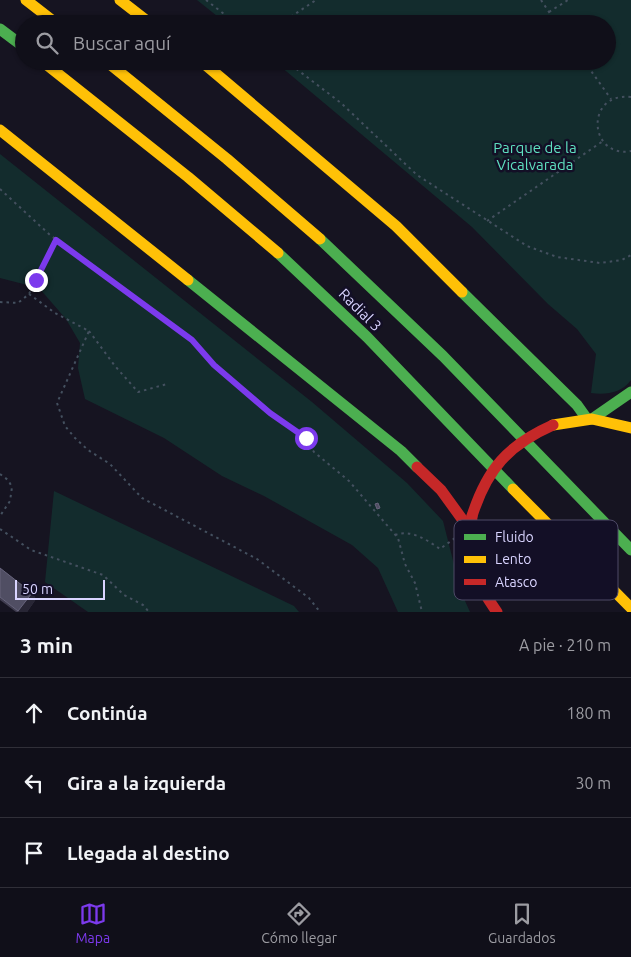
<!DOCTYPE html>
<html lang="es">
<meta charset="utf-8">
<style>
body{margin:0;font-family:Ubuntu,sans-serif;background:#1e1d26;color:#f1f3f6}
.scale{position:absolute;left:15px;bottom:12px;width:90px;box-sizing:border-box;padding-left:5px;border:2px solid #d9d4ff;border-top:0;font-size:14px;line-height:18px;white-space:nowrap;color:#d9d4ff;-webkit-text-stroke:4px #130f26;paint-order:stroke}
.stop{position:absolute;width:15px;height:15px;margin:-11px;border:4px solid #7c3aed;border-radius:50%;background:#fff}
.stop.end{background:#7c3aed;border-color:#fff;box-shadow:0 1px 5px #0008}
.list{margin:0;padding:0;list-style:none}
h2{display:flex;justify-content:space-between;align-items:center;height:65px;margin:0;padding:0 20px;font-size:21px}
h2 small{font-size:16px;font-weight:400;color:#9c9ca2}
.list li{display:grid;grid-template-columns:32px 1fr auto;gap:15px;align-items:center;box-sizing:border-box;height:70px;padding:0 20px;border-top:1px solid #302f38}
.list b{display:block;font-size:19px;white-space:nowrap}
.list em{font-size:16px;font-style:normal;color:#9c9ca2}
.icon{flex:none;width:28px;height:28px;fill:none;stroke:currentColor;stroke-width:2;stroke-linecap:round;stroke-linejoin:round}
.map{position:relative;flex:none;width:631px;height:612px;overflow:hidden}
.search{position:absolute;background:#100f19;box-shadow:0 1px 4px #0004;left:15px;right:15px;top:15px;height:55px;display:flex;align-items:center;gap:12px;box-sizing:border-box;padding:0 18px;border-radius:28px;color:#9c9ca2;font-size:19px}
.sheet{height:275px;background:#100f19}
nav{display:flex;justify-content:space-around;align-items:center;box-sizing:border-box;height:70px;border-top:1px solid #302f38;background:#100f19;font-size:14px;color:#9c9ca2}
nav a{display:grid;justify-items:center;gap:2px}
nav .on{color:#7c3aed}
.map>svg:first-child{display:block}
.green{fill:#132c2d}
.lines{fill:none;stroke-linecap:round;stroke-linejoin:round}
.path{stroke:#44505f;stroke-width:2;stroke-dasharray:2.5 4;stroke-linecap:butt}
.fast{stroke:#4caf50;stroke-width:11}
.slow{stroke:#ffc107;stroke-width:11}
.jam{stroke:#c62828;stroke-width:11}
.jam-bridge{stroke:#c62828;stroke-width:11}
.wall{fill:#403d50}
.shaded-wall{fill:#282635}
.building{fill:#504e63;stroke:#66637b}
.route{stroke:#7c3aed;stroke-width:6}
.labels{text-anchor:middle;stroke-width:5;stroke-linejoin:round;paint-order:stroke}
.park-label{font-size:15px;fill:#5fe0c0;stroke:#130f26}
.street-label{font-size:15px;fill:#d9d4ff;stroke:#130f26}
.key{fill:#130f26;stroke:#4e4a67;stroke-width:1}
.key-label{font-size:14px;fill:#d9d4ff}
</style>
<div class="map">
<svg width="631" height="612" viewBox="0 0 631 612">
<rect width="100%" height="100%" fill="#161421"/>
<g class="green">
<path d="M 197,0 L 631,0 L 631,380 C 622,393 606,395 591,393 L 596,354 L 577,329 L 548,304 L 472,227 L 274,61 L 607,61 L 607,24 L 227,24 Z"/>
<path d="M 0,154 L 312,402 L 407,483 L 443,521 L 461,592 L 470,612 L 398,612 L 378,568 L 352,545 L 264,496 L 222,476 L 164,438 L 85,399 L 78,368 L 80,343 L 66,319 L 39,288 L 0,278 Z"/>
<path d="M 54,491 L 294,606 L 299,612 L 88,612 L 45,582 Z"/>
</g>
<g class="lines">
<g class="path">
<path d="M 206,0 L 237,24"/>
<path d="M 541,0 L 557,24"/>
<path d="M 549,12 L 568,0"/>
<path d="M 280,24 L 316,0"/>
<path d="M 286,61 L 341,103 L 417,175 L 527,246 L 557,257 L 600,263 L 622,260 L 631,255"/>
<path d="M 584,61 L 611,99"/>
<path d="M 631,97 C 584,92 589,159 631,151"/>
<path d="M 0,189 L 50,235 L 192,340 L 214,365 L 270,413 L 306,439 L 314,452 L 349,481 L 398,538 L 405,564 L 415,583 L 422,612"/>
<path d="M 487,221 L 603,141"/>
<path d="M 29,294 L 55,313 L 89,331 L 57,403 L 65,426 L 75,438 L 88,450 L 110,464 L 142,498 L 257,559 L 309,598 L 320,612"/>
<path d="M 0,302 L 18,303 L 29,294 L 56,240"/>
<path d="M 89,331 L 115,366 L 138,392 L 167,384"/>
<path d="M 0,474 L 8,480 L 12,487 L 10,501 L 0,516"/>
<path d="M 0,529 L 31,550 L 103,575 L 124,595 L 143,605 L 149,612"/>
<path d="M 395,535 C 411,529 427,540 440,549 L 455,538"/>
</g>
<g class="fast">
<path d="M 0,29 L 24,47"/>
<path d="M 320,239 L 443,356 L 631,550"/>
<path d="M 278,253 L 367,337 L 513,489"/>
<path d="M 188,280 L 401,451 L 417,467"/>
<path d="M 462,292 L 577,405 L 587,419"/>
<path d="M 592,419 L 631,392"/>
</g>
<g class="slow">
<path d="M 26,0 L 57,24"/>
<path d="M 120,0 L 151,24"/>
<path d="M 42,61 L 188,177 L 278,253"/>
<path d="M 106,61 L 227,159 L 320,239"/>
<path d="M 201,61 L 396,226 L 462,292"/>
<path d="M 0,130 L 188,280"/>
<path d="M 553,425 L 592,419 L 631,428"/>
<path d="M 513,489 L 631,608"/>
</g>
<g class="jam">
<path d="M 417,467 L 441,490 L 470,530"/>
<path d="M 472,516 C 469,552 475,583 497,612"/>
</g>
<path class="jam-bridge" d="M 472,516 C 487,469 508,445 553,425"/>
</g>
<path class="wall" d="M 0,568 L 32,593 L 36,599 L 27,612 L 16,612 L 0,600 Z"/>
<path class="shaded-wall" d="M 32,593 L 36,599 L 27,612 L 19,612 L 18,611 Z"/>
<g class="building">
<path d="M 378,503 L 380,508 L 377,509 L 375,504 Z"/>
<path d="M 0,568 L 32,593 L 18,611 L 0,597 Z"/>
</g>
<g class="lines">
<path class="route" d="M 36,280 L 56,240 L 192,340 L 214,365 L 270,413 L 306,438"/>
</g>
<g class="labels">
<g class="park-label">
<text x="535" y="153">Parque de la<tspan x="535" dy="17">Vicalvarada</tspan></text>
</g>
<g class="street-label">
<text transform="translate(360 310) rotate(45)" y="5">Radial 3</text>
</g>
</g>
<rect x="454" y="520" width="164" height="80" rx="8" class="key"/>
<rect x="464" y="534" width="22" height="6" fill="#4caf50"/>
<rect x="464" y="556" width="22" height="7" fill="#ffc107"/>
<rect x="464" y="579" width="22" height="6" fill="#c62828"/>
<g class="key-label">
<text x="495" y="542">Fluido</text>
<text x="495" y="564">Lento</text>
<text x="495" y="587">Atasco</text>
</g>
</svg>
<div class="scale">50 m</div>
<div class="stop" style="left:306px;top:438px"></div>
<div class="stop end" style="left:36px;top:280px"></div>
<div class="search"><svg class="icon" aria-label="search" viewBox="0 0 24 24"><circle cx="10" cy="10" r="6"/><path d="M15 15l6 6"/></svg>Buscar aquí</div>
</div>
<section class="sheet">
<h2>3 min<small>A pie · 210 m</small></h2>
<ul class="list">
<li><svg class="icon" aria-label="ahead" viewBox="0 0 24 24"><path d="M12 20V5M6 11l6-6 6 6"/></svg><div><b>Continúa</b></div><em>180 m</em></li>
<li><svg class="icon" aria-label="left" viewBox="0 0 24 24"><path d="M17 20v-9H6M10 6l-5 5 5 5"/></svg><div><b>Gira a la izquierda</b></div><em>30 m</em></li>
<li><svg class="icon" aria-label="arrive" viewBox="0 0 24 24"><path d="M6 21V4h12l-3 4 3 4H6"/></svg><div><b>Llegada al destino</b></div></li>
</ul>
</section>
<nav>
<a class="on"><svg class="icon" aria-label="map" viewBox="0 0 24 24"><path d="M3 6l6-2 6 2 6-2v14l-6 2-6-2-6 2zM9 4v14M15 6v14"/></svg>Mapa</a>
<a><svg class="icon" aria-label="directions" viewBox="0 0 24 24"><path d="M12 3l9 9-9 9-9-9zM9 14v-3h6M13 9l2 2-2 2"/></svg>Cómo llegar</a>
<a><svg class="icon" aria-label="saved" viewBox="0 0 24 24"><path d="M7 4h10v16l-5-4-5 4z"/></svg>Guardados</a>
</nav>
